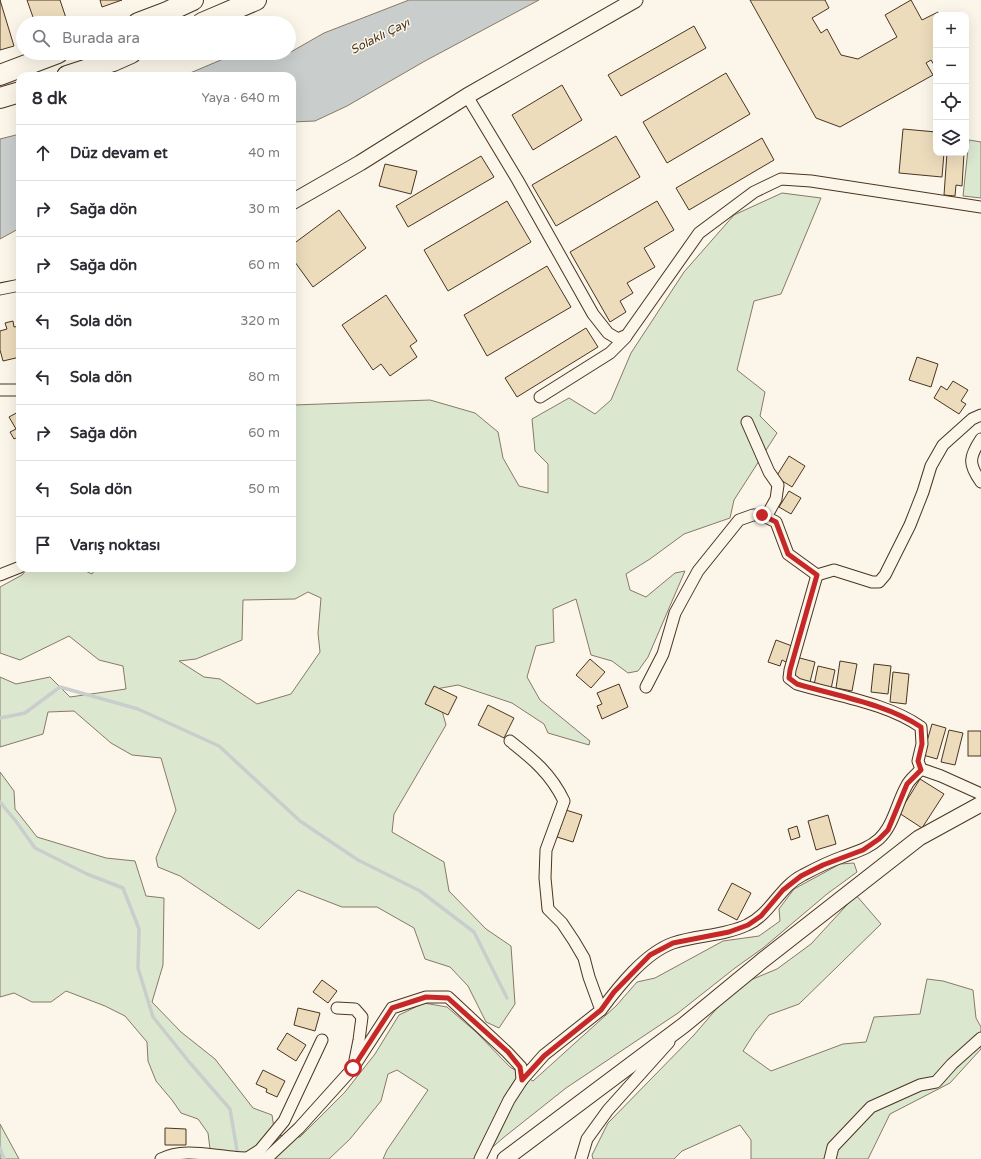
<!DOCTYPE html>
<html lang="tr">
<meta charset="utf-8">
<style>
body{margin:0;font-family:"Varela Round",sans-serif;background:#f7f7f7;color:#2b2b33}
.controls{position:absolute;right:12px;top:12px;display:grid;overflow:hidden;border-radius:8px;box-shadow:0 4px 16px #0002}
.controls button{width:36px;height:36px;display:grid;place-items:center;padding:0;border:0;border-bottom:1px solid #e1e1e2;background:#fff;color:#2b2b33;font:20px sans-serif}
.stop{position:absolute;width:12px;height:12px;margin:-9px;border:3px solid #c62828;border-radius:50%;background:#fff}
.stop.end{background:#c62828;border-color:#fff;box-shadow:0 1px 4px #0008}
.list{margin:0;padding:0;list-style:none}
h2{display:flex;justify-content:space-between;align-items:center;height:52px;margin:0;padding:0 16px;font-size:17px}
h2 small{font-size:13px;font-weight:400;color:#7c7c81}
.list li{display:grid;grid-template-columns:26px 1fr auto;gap:12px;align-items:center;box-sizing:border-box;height:56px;padding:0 16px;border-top:1px solid #e1e1e2}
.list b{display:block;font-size:15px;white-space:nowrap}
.list em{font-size:13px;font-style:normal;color:#7c7c81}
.icon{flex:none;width:22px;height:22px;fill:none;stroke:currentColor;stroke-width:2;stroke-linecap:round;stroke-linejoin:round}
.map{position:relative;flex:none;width:981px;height:1159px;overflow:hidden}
.search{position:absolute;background:#fff;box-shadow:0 4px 16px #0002;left:16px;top:16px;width:280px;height:44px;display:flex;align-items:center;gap:10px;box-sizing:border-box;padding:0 14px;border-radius:22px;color:#7c7c81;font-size:15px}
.panel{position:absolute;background:#fff;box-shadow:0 4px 16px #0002;left:16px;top:72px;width:280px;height:500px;border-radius:12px}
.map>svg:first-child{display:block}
.green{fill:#dce7d0;stroke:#887966;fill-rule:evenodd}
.water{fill:#c9cecd;stroke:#887966}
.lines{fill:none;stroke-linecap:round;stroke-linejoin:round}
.stream{stroke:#c9cecd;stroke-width:3.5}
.building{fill:#ecdcbc;stroke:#4a3520}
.street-casing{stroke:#4a3520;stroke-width:13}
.secondary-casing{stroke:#4a3520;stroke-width:17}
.highway-casing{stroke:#4a3520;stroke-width:22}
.street{stroke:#fbf6e9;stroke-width:11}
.secondary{stroke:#fbf6e9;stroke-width:15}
.highway{stroke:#fbf6e9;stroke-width:20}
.route{stroke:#c62828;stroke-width:5}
.labels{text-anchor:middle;stroke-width:3;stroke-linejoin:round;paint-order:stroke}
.water-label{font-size:12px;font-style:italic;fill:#4a3520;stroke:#fbf6e9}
</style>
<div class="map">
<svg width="981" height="1159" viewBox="0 0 981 1159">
<rect width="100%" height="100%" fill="#fbf6e9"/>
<g class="green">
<path d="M 969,140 L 981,142 L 981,198 L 963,196 Z"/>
<path d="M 782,193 L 821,198 L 781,294 L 754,301 L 737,370 L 765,392 L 760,416 L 777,433 L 734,500 L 730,518 L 684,534 L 650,559 L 626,574 L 630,590 L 646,597 L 675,573 L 685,571 L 648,657 L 638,671 L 628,673 L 612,661 L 591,655 L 576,599 L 553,609 L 554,642 L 536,646 L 527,677 L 540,700 L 590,741 L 589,745 L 548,733 L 544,724 L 512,703 L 458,685 L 436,689 L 446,725 L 394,814 L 392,832 L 444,862 L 449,891 L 486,929 L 511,946 L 515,1004 L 499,1028 L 486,1022 L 468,986 L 450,967 L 425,959 L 414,928 L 377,907 L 342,907 L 298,890 L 259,929 L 180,876 L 158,867 L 156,858 L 176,810 L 161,758 L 132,755 L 111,743 L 74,711 L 48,712 L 43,734 L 0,747 L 0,677 L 16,684 L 50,677 L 70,697 L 126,689 L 123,666 L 99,660 L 69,636 L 20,660 L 0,653 L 0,587 L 22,575 L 28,568 L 79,568 L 92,574 L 96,568 L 292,568 L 292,410 L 294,405 L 430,400 L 475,413 L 498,432 L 503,458 L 519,486 L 548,493 L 548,464 L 535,451 L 532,419 L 569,398 L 595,414 L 611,400 L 631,353 L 684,272 L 734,215 ZM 308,592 L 321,598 L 318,633 L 320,652 L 291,694 L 257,704 L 220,679 L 204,677 L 179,661 L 196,659 L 242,640 L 243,600 L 295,599 Z"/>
<path d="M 0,772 L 14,791 L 15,809 L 37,837 L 106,858 L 135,861 L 146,896 L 164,898 L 163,965 L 152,1002 L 181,1032 L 215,1059 L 253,1108 L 272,1115 L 275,1135 L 300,1137 L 345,1092 L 375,1054 L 399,1015 L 424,1003 L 447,1007 L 476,1032 L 510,1067 L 533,1081 L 616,1006 L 637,982 L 655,978 L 723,941 L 759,936 L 780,921 L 779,909 L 794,889 L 840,864 L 854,863 L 857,872 L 827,894 L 763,948 L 735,968 L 678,1013 L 566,1088 L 503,1138 L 479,1159 L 383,1159 L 387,1150 L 428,1090 L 397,1070 L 388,1074 L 381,1101 L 350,1139 L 329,1159 L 192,1159 L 210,1149 L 208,1133 L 198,1119 L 181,1113 L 172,1100 L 156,1081 L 148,1061 L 147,1042 L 125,1016 L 105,1006 L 66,991 L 51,1002 L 32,1002 L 14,993 L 0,997 Z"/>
<path d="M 856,895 L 881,924 L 799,1004 L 769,1015 L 755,1032 L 743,1051 L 771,1071 L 843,1044 L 866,1042 L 874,1017 L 920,1014 L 927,979 L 943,981 L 973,990 L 976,1018 L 981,1027 L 981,1049 L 950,1083 L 890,1114 L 868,1159 L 751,1159 L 751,1140 L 740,1125 L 682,1151 L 674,1159 L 593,1159 L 592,1155 L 608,1123 L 694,1035 L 736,986 L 777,969 L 811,944 Z"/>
<path d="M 0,1124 L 19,1159 L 0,1159 Z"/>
</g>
<g class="water">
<path d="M 409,0 L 539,0 L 425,61 L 347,106 L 315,121 L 292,122 L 292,76 L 183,76 L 228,57 L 289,53 L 324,33 Z"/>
<path d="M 20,134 L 20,228 L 0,239 L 0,139 Z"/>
</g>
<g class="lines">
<g class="stream">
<path d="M 0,718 L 25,713 L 60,687 L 138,709 L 219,746 L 300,821 L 358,860 L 420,891 L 474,932 L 507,998"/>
<path d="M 0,802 L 15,820 L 35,848 L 87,874 L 123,888 L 139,929 L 138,968 L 153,1017 L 190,1063 L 230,1109 L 238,1156"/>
<path d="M 0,1148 L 4,1159"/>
</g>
</g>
<g class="building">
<path d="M 0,0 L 14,46 L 0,50 Z"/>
<path d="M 27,0 L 60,0 L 66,18 L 53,23 L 35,23 Z"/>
<path d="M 100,0 L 122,0 L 102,7 Z"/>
<path d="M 750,0 L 825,0 L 829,8 L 812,18 L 821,33 L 827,29 L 841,55 L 858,59 L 897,37 L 885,15 L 911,0 L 922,20 L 938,12 L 940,15 L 936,15 L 936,68 L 931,60 L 926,63 L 933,75 L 840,127 L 816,118 Z"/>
<path d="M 694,26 L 706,48 L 621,96 L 608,75 Z"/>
<path d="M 726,73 L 750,114 L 667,163 L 643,122 Z"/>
<path d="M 562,85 L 582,120 L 533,150 L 512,115 Z"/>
<path d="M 903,129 L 936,132 L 936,153 L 944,153 L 942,177 L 899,173 Z"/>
<path d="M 616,136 L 640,177 L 556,226 L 532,185 Z"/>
<path d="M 762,138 L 774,160 L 689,210 L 676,188 Z"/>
<path d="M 947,153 L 964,153 L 962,186 L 956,185 L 955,196 L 944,195 Z"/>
<path d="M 481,156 L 494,177 L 408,227 L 396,206 Z"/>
<path d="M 385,164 L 417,171 L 411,194 L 379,186 Z"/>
<path d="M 507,201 L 531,242 L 448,291 L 424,250 Z"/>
<path d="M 657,201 L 674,230 L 644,248 L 655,267 L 627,283 L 633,293 L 620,301 L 626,312 L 610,322 L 570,252 Z"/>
<path d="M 339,210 L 366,248 L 313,287 L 292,258 L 292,245 Z"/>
<path d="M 547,266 L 571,307 L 487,356 L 464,315 Z"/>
<path d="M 386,295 L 417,341 L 410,346 L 417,357 L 390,376 L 381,364 L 373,370 L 342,325 Z"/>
<path d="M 13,321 L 14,327 L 20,326 L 20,357 L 3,361 L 0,350 L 0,331 L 7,329 L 5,323 Z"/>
<path d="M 586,328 L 598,347 L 517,397 L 505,378 Z"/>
<path d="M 917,357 L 938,364 L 931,387 L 909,380 Z"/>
<path d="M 953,381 L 968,390 L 961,401 L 966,404 L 959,414 L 934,398 L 941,386 L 947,390 Z"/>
<path d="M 20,411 L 20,436 L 14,439 L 10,432 L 16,429 L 9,417 Z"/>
<path d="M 789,456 L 805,466 L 792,487 L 776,477 Z"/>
<path d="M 789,491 L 801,498 L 791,514 L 779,507 Z"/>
<path d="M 776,640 L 792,646 L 786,662 L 782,660 L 780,666 L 768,662 Z"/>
<path d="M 796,657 L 815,662 L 810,682 L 791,678 Z"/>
<path d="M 590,659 L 605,672 L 591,688 L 576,675 Z"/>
<path d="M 840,661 L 857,664 L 852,691 L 836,688 Z"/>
<path d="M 874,664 L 891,666 L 888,694 L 871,692 Z"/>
<path d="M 818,666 L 835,670 L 831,689 L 814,685 Z"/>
<path d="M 893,672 L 909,674 L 906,704 L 890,702 Z"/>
<path d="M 619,684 L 628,707 L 602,719 L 597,706 L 602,704 L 597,693 Z"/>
<path d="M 434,686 L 457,697 L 448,715 L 425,704 Z"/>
<path d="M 488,705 L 514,718 L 504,738 L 478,725 Z"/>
<path d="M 932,724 L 946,728 L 937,759 L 923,755 Z"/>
<path d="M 949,730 L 963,733 L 955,765 L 941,762 Z"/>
<rect x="968" y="731" width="13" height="25"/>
<path d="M 920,779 L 944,794 L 922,828 L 899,813 Z"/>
<path d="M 566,810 L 582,815 L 573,842 L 557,837 Z"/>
<path d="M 828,815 L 836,844 L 816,850 L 808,821 Z"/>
<path d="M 797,826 L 800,837 L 791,840 L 788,829 Z"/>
<path d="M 732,883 L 751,893 L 737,920 L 718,910 Z"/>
<path d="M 322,980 L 337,991 L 328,1003 L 313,992 Z"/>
<path d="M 298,1008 L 320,1013 L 315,1031 L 294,1025 Z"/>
<path d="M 287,1033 L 306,1045 L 296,1061 L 277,1049 Z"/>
<path d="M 263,1070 L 285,1081 L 277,1097 L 266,1092 L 267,1089 L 256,1084 Z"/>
<path d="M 165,1128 L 186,1129 L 186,1145 L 165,1145 Z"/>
</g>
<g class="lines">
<g class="street-casing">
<g id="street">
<path d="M 467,96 L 517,179 L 593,314 L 608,333 L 618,339 L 627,335 L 699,233 L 754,192 L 781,179 L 811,181 L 981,207"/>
<path d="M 0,289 L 20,285"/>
<path d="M 0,390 L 20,390"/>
<path d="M 540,397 L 610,353 L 626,337"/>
<path d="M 747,422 L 769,472 L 778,485 L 776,499 L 766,517"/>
<path d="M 981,439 C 969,457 968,464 981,482"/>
<path d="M 0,575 L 20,567"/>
<path d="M 817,575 L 790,670 L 789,678 L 797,684 C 837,696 887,703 921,727 L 922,744 L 918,761 L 921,769 L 941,776 L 981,794"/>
<path d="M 646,687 L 663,654 L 675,613 L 698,571 L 739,520 L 753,515 L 762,515 L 776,522 L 788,554 L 817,575 L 834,570 L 872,582 L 879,582 L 885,575 L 910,525 L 923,492 L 931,466 L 943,445 L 972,419 L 981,415"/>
<path d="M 510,741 C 533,759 551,774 564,801 L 546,850 L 545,878 L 548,909 L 562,923 L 574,941 L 584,958 L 589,977 L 601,1010 L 544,1055 L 522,1080"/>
<path d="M 337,1008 L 355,1009 L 362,1017 L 359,1040 L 355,1060"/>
<path d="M 601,1010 C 619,986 645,953 673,943 C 697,935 724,936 747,925 C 770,915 780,886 803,875 C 816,868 828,862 842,857 C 855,852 868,849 879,839 C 894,825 897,802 907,785 C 910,779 917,774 921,769"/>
<path d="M 249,1157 L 260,1150 L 284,1121 L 322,1040"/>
<path d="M 161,1159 C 183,1148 208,1155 232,1157 C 243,1159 255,1158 267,1158 L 299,1128 L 353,1068 L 392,1008 L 426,997 L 448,997 L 507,1052 L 521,1067 L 522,1080 L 509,1100 L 480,1159"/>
<path d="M 581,1159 L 587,1139 L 608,1110 L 669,1042"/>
<path d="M 830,1159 L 833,1147 L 871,1107 L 920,1085 L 936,1082 L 952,1064 L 981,1038"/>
</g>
</g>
<g class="secondary-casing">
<g id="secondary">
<path d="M 292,202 L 360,163 L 467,96 L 635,0"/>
<path d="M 505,1159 L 684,1025 L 763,960 L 919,838 L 981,804"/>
</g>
</g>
<g class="highway-casing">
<g id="highway">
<path d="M 138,23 L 167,12 L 193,0"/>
<path d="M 202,23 L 256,0"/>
<path d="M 0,75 L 58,53"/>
<path d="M 67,76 L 113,61 L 131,53"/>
<path d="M 0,98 L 20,92"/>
</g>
</g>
<use href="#street" class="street"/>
<use href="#secondary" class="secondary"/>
<use href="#highway" class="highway"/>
</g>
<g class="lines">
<path class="route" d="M 353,1068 L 392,1008 L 426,997 L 448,998 L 508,1052 L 520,1067 L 522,1080 L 544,1056 L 601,1010 L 614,992 L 650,955 L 673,943 L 729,932 L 748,925 L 761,916 L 783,890 L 801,876 L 823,865 L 863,850 L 879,839 L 888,830 L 907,784 L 921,770 L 918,761 L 922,744 L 921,727 C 887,704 837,696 797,684 L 789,678 L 790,670 L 817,575 L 788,554 L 776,522 L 762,515"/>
</g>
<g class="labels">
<g class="water-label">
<text transform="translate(380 36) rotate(-27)" y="4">Solaklı Çayı</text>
</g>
</g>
</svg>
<div class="controls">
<button>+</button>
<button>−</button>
<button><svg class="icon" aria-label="locate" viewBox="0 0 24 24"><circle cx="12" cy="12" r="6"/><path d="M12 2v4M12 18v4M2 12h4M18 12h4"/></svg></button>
<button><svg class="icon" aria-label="layers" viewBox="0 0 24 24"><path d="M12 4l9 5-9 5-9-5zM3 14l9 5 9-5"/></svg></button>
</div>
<div class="stop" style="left:353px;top:1068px"></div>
<div class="stop end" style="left:762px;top:515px"></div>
<div class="search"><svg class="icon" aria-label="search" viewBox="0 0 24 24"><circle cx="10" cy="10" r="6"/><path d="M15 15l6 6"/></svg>Burada ara</div>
<section class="panel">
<h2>8 dk<small>Yaya · 640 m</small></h2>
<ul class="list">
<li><svg class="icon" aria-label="ahead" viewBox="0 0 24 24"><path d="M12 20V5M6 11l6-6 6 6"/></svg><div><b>Düz devam et</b></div><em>40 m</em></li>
<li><svg class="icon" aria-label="right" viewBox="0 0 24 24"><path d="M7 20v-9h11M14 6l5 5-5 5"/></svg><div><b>Sağa dön</b></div><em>30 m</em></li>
<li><svg class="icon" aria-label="right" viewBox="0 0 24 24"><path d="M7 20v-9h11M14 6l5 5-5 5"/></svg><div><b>Sağa dön</b></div><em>60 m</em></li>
<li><svg class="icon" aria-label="left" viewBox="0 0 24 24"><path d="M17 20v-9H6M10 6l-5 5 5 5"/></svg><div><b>Sola dön</b></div><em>320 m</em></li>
<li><svg class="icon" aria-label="left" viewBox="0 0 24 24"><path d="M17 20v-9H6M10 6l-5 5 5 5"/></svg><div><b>Sola dön</b></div><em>80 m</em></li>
<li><svg class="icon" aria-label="right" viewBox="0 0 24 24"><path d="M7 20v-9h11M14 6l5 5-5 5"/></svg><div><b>Sağa dön</b></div><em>60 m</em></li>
<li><svg class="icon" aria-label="left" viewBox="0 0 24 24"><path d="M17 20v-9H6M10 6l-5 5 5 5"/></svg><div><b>Sola dön</b></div><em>50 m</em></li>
<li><svg class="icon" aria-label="arrive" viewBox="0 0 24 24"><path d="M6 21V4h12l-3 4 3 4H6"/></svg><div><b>Varış noktası</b></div></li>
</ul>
</section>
</div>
